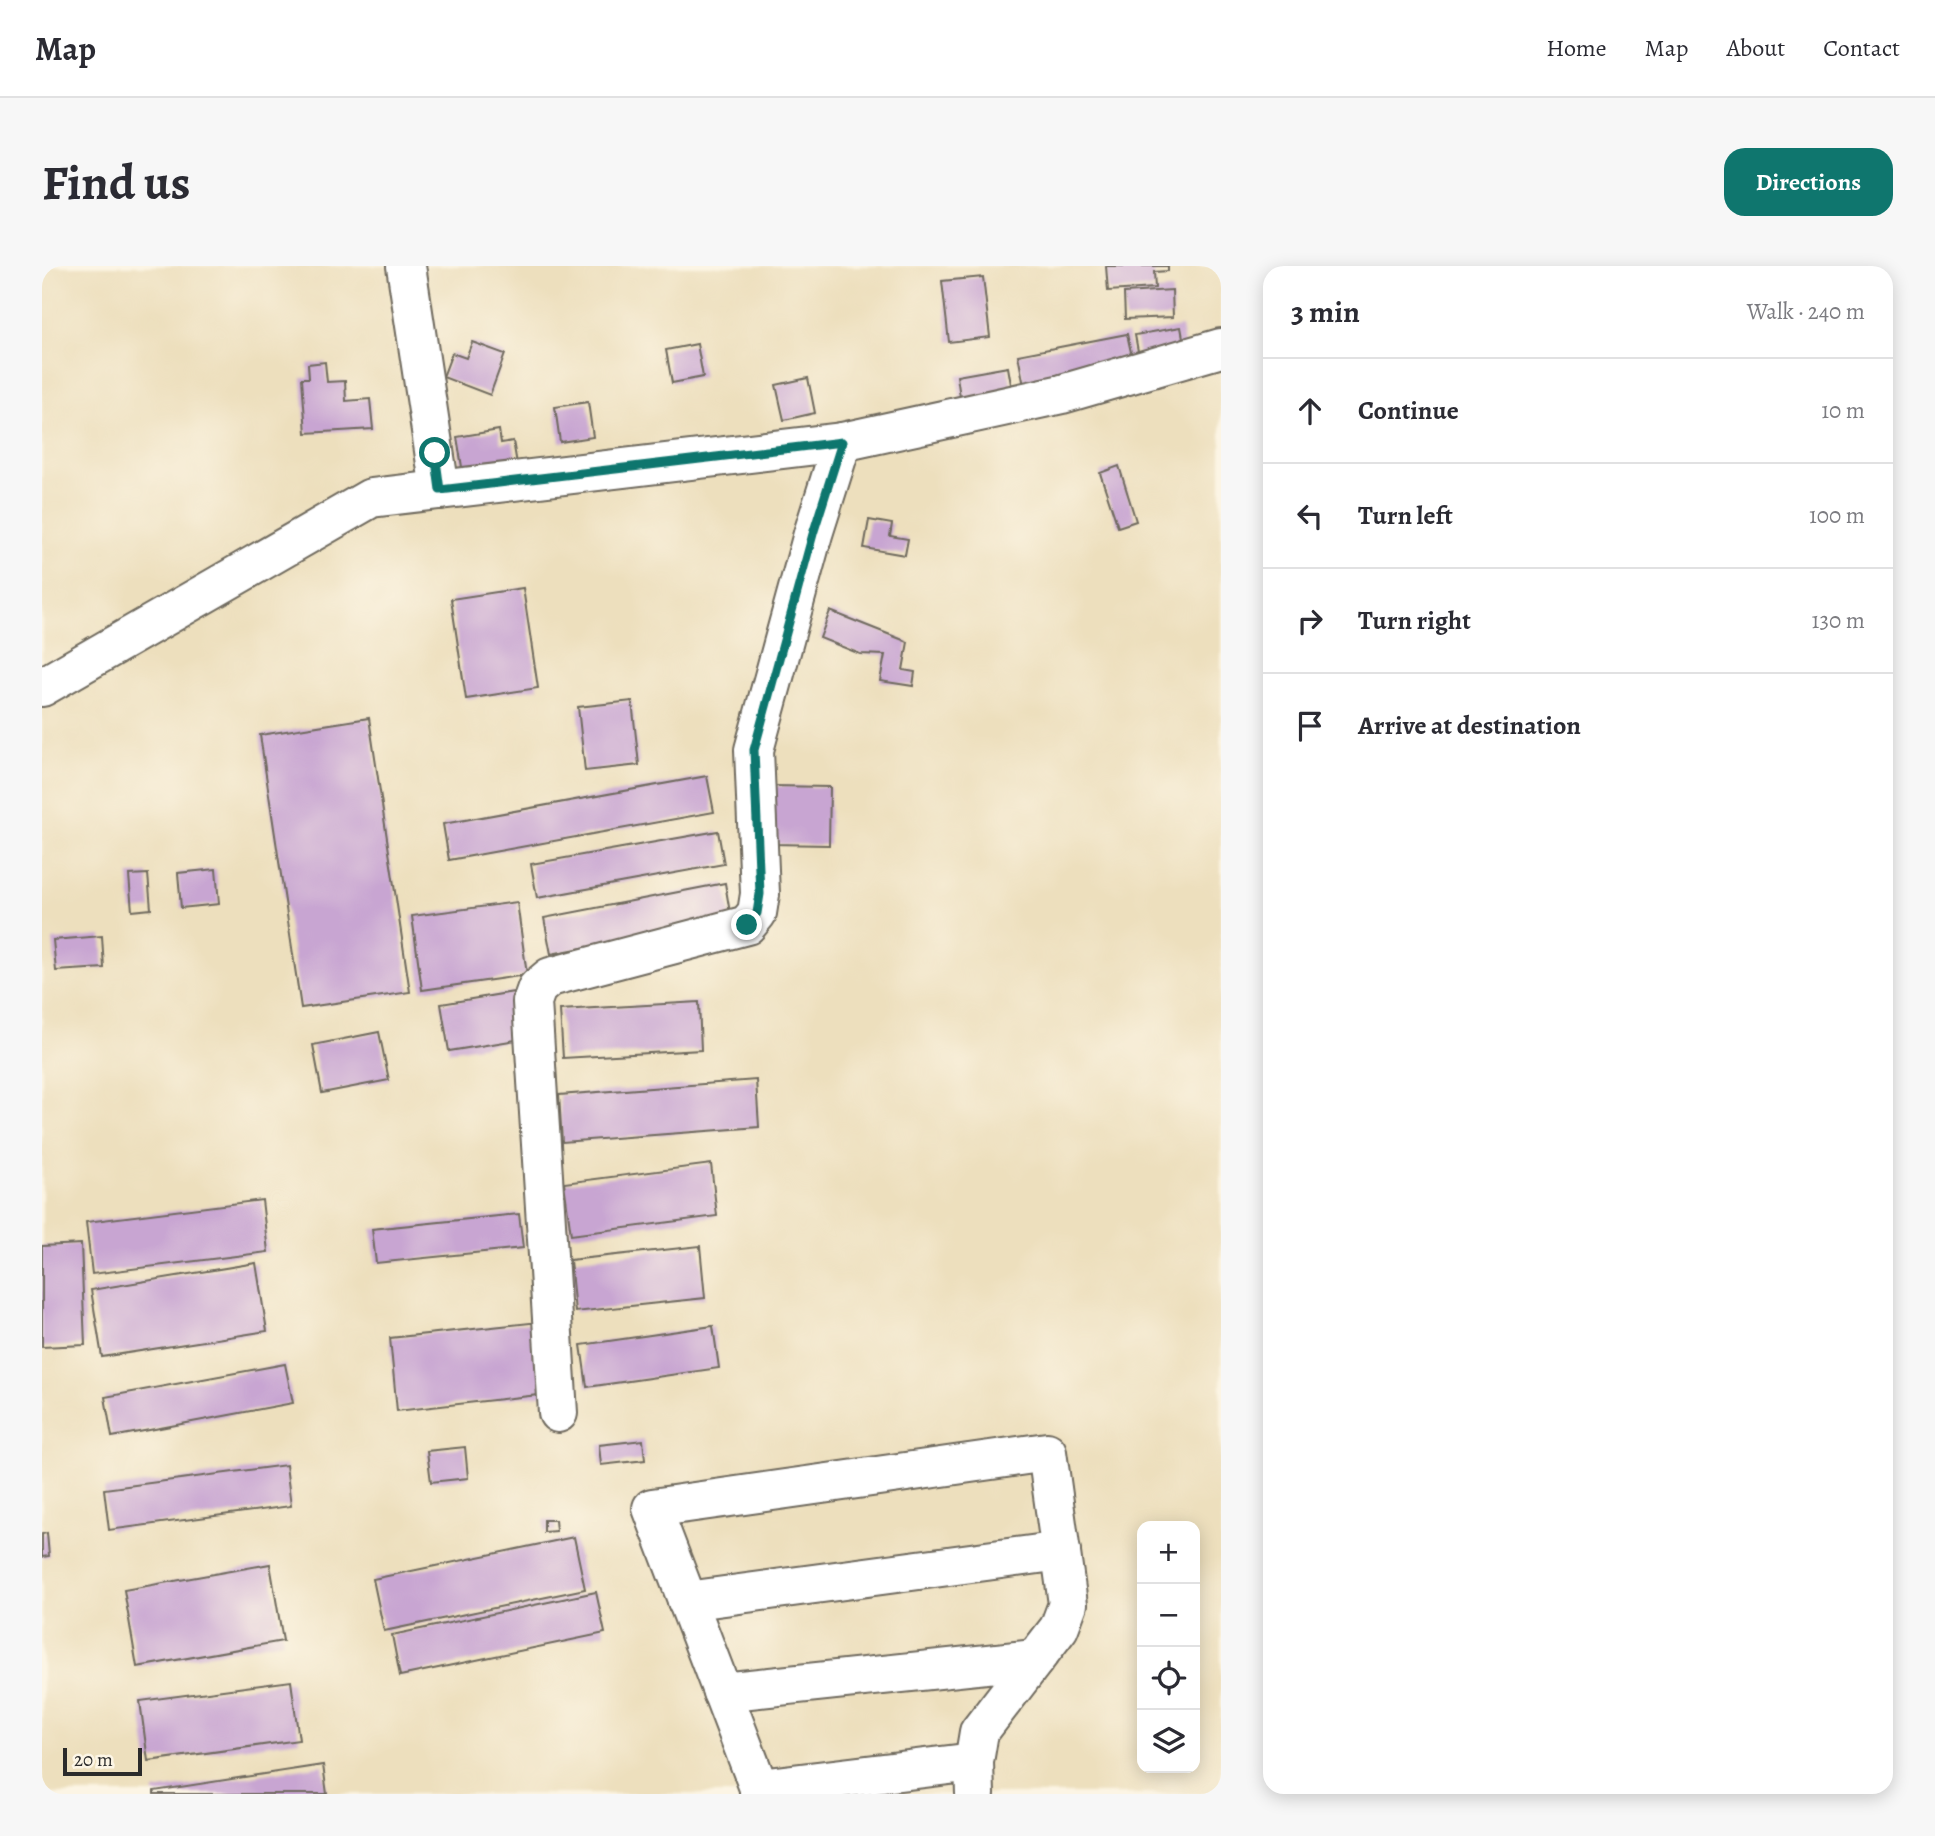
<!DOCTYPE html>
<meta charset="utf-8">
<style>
body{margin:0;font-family:Alegreya,serif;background:#f7f7f7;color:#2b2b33}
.controls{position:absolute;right:21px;bottom:21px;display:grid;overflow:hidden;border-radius:14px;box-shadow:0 4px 18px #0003}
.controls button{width:63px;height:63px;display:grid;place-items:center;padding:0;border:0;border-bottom:2px solid #e1e1e2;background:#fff;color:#2b2b33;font:35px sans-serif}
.scale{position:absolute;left:21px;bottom:18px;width:79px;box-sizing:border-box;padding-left:7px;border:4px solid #2b2b2b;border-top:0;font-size:19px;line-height:24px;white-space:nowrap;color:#2b2b2b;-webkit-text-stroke:5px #fcf5e5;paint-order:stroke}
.stop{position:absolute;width:21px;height:21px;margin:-16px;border:5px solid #0f766e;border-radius:50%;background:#fff}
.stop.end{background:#0f766e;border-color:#fff;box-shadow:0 2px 7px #0008}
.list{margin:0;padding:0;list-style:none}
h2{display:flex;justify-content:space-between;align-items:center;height:91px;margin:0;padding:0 28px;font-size:30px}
h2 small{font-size:23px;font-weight:400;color:#7c7c81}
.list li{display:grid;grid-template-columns:46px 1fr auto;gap:21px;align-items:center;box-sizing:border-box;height:105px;padding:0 28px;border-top:2px solid #e1e1e2}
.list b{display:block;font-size:26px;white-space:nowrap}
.list em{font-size:23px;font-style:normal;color:#7c7c81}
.icon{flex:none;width:38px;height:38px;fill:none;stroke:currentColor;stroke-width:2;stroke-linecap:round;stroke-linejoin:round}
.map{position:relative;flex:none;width:1179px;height:1528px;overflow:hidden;border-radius:21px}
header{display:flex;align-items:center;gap:42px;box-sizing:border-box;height:98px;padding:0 35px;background:#fff;border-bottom:2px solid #e1e1e2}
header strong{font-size:33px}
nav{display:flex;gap:38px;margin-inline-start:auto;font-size:24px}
.intro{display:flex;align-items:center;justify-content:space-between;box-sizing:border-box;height:168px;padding:0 42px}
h1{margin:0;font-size:49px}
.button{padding:18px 32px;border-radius:21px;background:#0f766e;color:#fff;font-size:24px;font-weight:700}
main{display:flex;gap:42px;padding:0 42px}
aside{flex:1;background:#fff;border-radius:21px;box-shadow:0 4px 18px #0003}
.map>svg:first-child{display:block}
.building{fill:#c8a5d2}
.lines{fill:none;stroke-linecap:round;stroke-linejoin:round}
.minor-casing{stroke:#6f6a5e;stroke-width:42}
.minor{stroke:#fff;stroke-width:38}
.route{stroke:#0f766e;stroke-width:9}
</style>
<header>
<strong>Map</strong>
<nav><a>Home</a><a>Map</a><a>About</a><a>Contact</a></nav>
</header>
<div class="intro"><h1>Find us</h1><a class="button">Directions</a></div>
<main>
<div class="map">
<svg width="1179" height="1528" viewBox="0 0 1179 1528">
<rect width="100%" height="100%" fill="#fcf5e5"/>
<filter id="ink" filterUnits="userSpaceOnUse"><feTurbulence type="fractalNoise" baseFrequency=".0143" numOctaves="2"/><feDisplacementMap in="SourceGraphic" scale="14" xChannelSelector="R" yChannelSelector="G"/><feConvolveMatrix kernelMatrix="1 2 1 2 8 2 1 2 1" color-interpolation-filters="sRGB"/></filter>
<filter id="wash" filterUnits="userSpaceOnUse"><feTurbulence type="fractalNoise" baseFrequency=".00686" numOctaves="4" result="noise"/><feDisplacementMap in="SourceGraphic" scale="28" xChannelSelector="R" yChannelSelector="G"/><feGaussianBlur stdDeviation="1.57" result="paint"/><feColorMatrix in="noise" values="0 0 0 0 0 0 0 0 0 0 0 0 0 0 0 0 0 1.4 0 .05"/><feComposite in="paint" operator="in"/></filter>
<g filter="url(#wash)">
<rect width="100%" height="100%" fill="#eddfbd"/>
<g id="blocks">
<g class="building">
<path d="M 1064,0 L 1126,0 L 1126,5 L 1112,6 L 1113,22 L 1066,25 Z"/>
<path d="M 941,11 L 948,71 L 907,76 L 900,15 Z"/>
<path d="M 1130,24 L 1131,51 L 1083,53 L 1082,27 Z"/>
<path d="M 1139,61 L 1144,88 L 1098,96 L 1093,69 Z"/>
<path d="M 1085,68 L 1092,100 L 982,120 L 976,89 Z"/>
<path d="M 430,76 L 463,88 L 448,129 L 401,111 L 410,87 L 424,92 Z"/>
<path d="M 655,78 L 661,111 L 630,117 L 624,84 Z"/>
<path d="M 283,96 L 285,116 L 303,115 L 304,135 L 328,133 L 331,163 L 264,167 L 260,112 L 267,112 L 266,98 Z"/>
<path d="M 966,101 L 971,130 L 919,138 L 915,110 Z"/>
<path d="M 766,112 L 773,147 L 742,154 L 734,119 Z"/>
<path d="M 546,136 L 551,171 L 518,176 L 513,141 Z"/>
<path d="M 457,164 L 459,177 L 471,175 L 475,198 L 421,207 L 415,171 Z"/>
<path d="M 1077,200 L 1094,255 L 1076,261 L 1058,207 Z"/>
<path d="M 827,254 L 850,258 L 848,270 L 866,273 L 863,289 L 822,282 Z"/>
<path d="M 481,322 L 496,422 L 424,433 L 409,333 Z"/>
<path d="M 788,345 L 866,376 L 861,404 L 873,406 L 871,420 L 838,415 L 843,389 L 818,388 L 778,372 Z"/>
<path d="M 590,435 L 597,499 L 543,505 L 536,441 Z"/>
<path d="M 327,452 L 368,726 L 259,742 L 218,469 Z"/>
<path d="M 665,510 L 672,546 L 407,594 L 401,558 Z"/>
<path d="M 730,520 L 788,521 L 787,579 L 729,578 Z"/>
<path d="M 676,565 L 682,598 L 495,632 L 489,598 Z"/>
<path d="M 174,603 L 177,638 L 139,642 L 136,607 Z"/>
<path d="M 106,608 L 109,643 L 90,645 L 87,609 Z"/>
<path d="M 683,617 L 689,653 L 509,688 L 502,652 Z"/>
<path d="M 475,636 L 485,709 L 380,724 L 370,650 Z"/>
<path d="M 60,670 L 62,702 L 14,705 L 11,674 Z"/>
<path d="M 472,726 L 480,773 L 407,785 L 399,738 Z"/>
<path d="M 657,736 L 659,784 L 521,792 L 518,744 Z"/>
<path d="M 337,766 L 347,814 L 280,827 L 271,779 Z"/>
<path d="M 714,814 L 717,861 L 520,876 L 517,829 Z"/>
<path d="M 669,898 L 675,950 L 529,969 L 522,917 Z"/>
<path d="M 220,934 L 226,986 L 50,1008 L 44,956 Z"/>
<path d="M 477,948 L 481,982 L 334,997 L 330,963 Z"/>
<path d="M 39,978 L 43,1079 L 0,1081 L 0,980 Z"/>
<path d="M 658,980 L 663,1032 L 533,1046 L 528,994 Z"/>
<path d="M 214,997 L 225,1065 L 60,1091 L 49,1024 Z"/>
<path d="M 497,1056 L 505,1128 L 355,1145 L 348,1072 Z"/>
<path d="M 671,1060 L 677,1102 L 545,1121 L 539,1079 Z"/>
<path d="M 243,1098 L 251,1137 L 70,1171 L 63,1131 Z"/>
<path d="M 601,1174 L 603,1194 L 559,1199 L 557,1179 Z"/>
<path d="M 423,1181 L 426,1212 L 389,1216 L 385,1185 Z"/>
<path d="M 244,1199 L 249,1240 L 67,1264 L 62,1223 Z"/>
<path d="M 502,1254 L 513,1254 L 514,1265 L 502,1266 Z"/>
<path d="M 5,1267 L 7,1290 L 0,1291 L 0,1268 Z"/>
<path d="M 532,1271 L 543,1323 L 342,1365 L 331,1313 Z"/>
<path d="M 228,1298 L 241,1375 L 95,1401 L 82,1324 Z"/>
<path d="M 554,1326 L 563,1367 L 358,1410 L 350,1369 Z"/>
<path d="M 249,1415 L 257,1474 L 106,1495 L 98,1435 Z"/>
<path d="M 281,1499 L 285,1528 L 112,1528 L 112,1525 Z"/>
</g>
</g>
</g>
<g filter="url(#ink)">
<use href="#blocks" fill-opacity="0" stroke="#6f6a5e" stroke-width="2"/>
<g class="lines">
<g class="minor-casing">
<g id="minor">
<path d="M 364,0 L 398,224"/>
<path d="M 0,421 L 329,232 L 800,176 L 1020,128 L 1179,82"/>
<path d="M 516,1147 L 490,736 L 495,722 L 508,711 L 705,659 L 715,647 L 718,628 L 712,484 L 771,268 L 800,176"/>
<path d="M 645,1335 L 1019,1285"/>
<path d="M 680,1426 L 993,1393"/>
<path d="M 717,1522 L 932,1496"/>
<path d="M 717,1528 L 717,1522 L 610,1242 L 1005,1186 L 1026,1338 L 1017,1362 L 937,1466 L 932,1496 L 933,1528"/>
</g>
</g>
<use href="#minor" class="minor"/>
</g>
</g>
<g class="lines" filter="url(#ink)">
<path class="route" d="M 393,187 L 398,224 L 800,176 L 771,268 L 712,484 L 718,628 L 715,647 L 705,659"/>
</g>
</svg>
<div class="controls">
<button>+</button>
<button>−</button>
<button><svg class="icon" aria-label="locate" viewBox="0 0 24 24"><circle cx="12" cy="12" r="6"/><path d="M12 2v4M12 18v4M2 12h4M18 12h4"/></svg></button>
<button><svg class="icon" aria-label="layers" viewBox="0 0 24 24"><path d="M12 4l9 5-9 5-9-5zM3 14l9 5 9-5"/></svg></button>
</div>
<div class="scale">20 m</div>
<div class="stop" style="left:393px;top:187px"></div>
<div class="stop end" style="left:705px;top:659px"></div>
</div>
<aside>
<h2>3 min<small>Walk · 240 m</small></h2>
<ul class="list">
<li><svg class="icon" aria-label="ahead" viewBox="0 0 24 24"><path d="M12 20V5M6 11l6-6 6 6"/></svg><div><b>Continue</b></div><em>10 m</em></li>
<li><svg class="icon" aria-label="left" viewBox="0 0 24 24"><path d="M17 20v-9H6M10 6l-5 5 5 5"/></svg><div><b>Turn left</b></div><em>100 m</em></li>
<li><svg class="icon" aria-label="right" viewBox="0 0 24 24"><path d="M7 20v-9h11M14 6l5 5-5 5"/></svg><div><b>Turn right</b></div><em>130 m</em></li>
<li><svg class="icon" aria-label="arrive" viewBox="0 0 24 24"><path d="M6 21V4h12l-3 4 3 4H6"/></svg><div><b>Arrive at destination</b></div></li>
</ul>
</aside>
</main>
